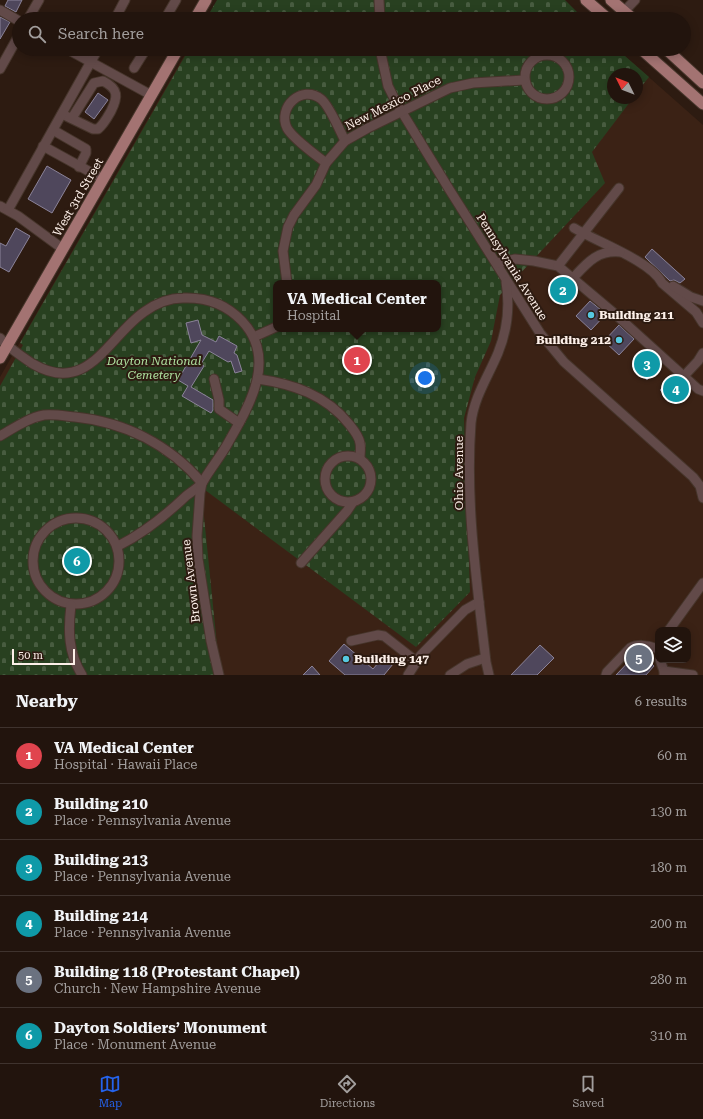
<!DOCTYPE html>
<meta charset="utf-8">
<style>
body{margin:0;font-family:"Roboto Serif",serif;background:#2e211b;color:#f1f3f6}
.controls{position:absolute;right:12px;bottom:12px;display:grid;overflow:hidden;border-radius:8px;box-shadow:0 2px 10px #0003}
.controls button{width:36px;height:36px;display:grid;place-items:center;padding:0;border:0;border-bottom:1px solid #3f332e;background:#22140d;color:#f1f3f6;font:20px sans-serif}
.compass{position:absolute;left:607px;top:68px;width:36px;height:36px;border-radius:50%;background:#22140d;box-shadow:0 2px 10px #0003;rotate:312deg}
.scale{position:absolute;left:12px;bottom:10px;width:63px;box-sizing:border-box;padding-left:4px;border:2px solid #fdf0e9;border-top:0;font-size:11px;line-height:14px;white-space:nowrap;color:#fdf0e9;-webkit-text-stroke:3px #2d1b11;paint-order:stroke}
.you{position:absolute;left:425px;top:378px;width:14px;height:14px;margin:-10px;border:3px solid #fff;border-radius:50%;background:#1a73e8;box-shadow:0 0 0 6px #1a73e833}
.badge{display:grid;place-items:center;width:26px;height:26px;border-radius:50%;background:#2563eb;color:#fff;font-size:13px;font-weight:700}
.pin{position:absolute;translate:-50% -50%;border:2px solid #fff;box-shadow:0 1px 4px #0006}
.popup{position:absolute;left:273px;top:280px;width:168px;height:52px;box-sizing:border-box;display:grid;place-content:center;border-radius:8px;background:#22140d;filter:drop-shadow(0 1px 3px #0005);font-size:13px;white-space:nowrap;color:#a29e9d}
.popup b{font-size:15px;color:#f1f3f6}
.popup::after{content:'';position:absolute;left:50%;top:100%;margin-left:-8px;border:8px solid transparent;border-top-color:#22140d}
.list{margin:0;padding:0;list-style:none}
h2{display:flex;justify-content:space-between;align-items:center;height:52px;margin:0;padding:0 16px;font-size:17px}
h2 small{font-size:13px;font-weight:400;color:#a29e9d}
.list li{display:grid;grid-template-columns:26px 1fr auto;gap:12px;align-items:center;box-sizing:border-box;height:56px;padding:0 16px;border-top:1px solid #3f332e}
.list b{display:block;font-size:15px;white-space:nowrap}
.list p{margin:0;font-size:13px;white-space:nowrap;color:#a29e9d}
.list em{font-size:13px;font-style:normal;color:#a29e9d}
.icon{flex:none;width:22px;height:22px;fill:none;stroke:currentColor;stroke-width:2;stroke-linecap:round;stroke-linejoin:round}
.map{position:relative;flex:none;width:703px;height:675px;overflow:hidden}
.search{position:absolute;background:#22140d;box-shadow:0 2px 10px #0003;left:12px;right:12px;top:12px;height:44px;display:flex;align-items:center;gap:10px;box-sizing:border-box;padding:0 14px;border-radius:22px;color:#a29e9d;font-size:15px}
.sheet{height:388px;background:#22140d}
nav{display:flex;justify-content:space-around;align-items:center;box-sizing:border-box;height:56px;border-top:1px solid #3f332e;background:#22140d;font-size:11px;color:#a29e9d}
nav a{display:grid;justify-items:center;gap:2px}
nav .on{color:#2563eb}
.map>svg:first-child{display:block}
.built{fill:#3b2215;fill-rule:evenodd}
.cemetery{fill:url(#cemetery-stones);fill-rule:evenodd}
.building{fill:#4f475c;stroke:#8b8399}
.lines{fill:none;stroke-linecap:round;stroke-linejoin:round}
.minor-casing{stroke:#46352b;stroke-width:11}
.major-casing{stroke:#46352b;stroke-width:13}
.minor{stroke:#624a49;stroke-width:9}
.major{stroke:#a37372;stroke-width:11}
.poi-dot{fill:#56c9e1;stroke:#2d1b11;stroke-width:1.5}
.labels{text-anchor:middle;stroke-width:4;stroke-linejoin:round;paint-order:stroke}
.street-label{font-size:12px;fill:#fdf0e9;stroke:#2d1b11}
.poi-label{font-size:12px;font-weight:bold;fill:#fdf0e9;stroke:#2d1b11;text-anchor:start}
.park-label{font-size:12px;font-style:italic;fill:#ade09f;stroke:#2d1b11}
</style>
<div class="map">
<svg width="703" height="675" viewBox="0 0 703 675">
<defs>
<pattern id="cemetery-stones" width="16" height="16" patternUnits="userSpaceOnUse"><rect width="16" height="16" fill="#284020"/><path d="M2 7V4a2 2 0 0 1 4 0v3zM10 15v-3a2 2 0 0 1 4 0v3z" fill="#485c40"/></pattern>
</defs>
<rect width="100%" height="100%" fill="#2d1b11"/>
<path class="built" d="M 188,49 L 617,49 L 703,125 L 703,675 L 0,675 L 0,377 ZM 613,74 L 637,74 L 637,98 L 613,98 ZM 276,283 L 438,283 L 438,329 L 276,329 ZM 658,630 L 688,630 L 688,660 L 658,660 Z"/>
<g class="cemetery">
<path d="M 217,0 L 565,0 L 584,19 L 206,19 Z"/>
<path d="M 189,49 L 617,49 L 649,77 L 637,92 L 637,74 L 613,74 L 613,98 L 633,98 L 592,152 L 605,183 L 500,295 L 491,341 L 475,377 L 464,418 L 470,592 L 416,647 L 201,487 L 220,675 L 0,675 L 0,386 L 23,345 L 20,343 ZM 276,283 L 438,283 L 438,329 L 276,329 Z"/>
</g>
<g class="building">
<path d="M 8,0 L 22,0 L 16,12 L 5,6 Z"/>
<path d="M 0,17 L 10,22 L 0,39 Z"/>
<path d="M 98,93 L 108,100 L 94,119 L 85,112 Z"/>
<path d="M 47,166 L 71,180 L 52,213 L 28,199 Z"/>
<path d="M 16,228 L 30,236 L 9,272 L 0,267 L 0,243 L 6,246 Z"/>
<path d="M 652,249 L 685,279 L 680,283 L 674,280 L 670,281 L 645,257 Z"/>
<path d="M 561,277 L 577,290 L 563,305 L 548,291 Z"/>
<path d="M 590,301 L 606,314 L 591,330 L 576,316 Z"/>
<path d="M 198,320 L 202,335 L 216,342 L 219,336 L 237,346 L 234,353 L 237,355 L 242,371 L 235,373 L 231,361 L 228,362 L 209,351 L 201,364 L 204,366 L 191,387 L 213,400 L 213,410 L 211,413 L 182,396 L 188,386 L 178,380 L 201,340 L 191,343 L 186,323 Z"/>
<path d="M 619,325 L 634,339 L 619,355 L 604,341 Z"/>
<path d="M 646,350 L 662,364 L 647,380 L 632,366 Z"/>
<path d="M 674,375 L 689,389 L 675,404 L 660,390 Z"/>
<path d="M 344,644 L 373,669 L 384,656 L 393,664 L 384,675 L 345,675 L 329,661 Z"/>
<path d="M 540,645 L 554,658 L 537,675 L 511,675 Z"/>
<path d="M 639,651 L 654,666 L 646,675 L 616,675 L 638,652 Z"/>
<path d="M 312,666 L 320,675 L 303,675 Z"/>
</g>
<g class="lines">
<g class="minor-casing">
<g id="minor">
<path d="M 379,0 L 380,19"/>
<path d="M 0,10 L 19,21"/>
<path d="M 28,19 L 39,0"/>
<path d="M 115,19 L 125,0"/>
<path d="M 165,19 L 176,0"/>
<path d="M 617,19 L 635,0"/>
<path d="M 67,49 L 151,95"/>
<path d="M 380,49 L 388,86 L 397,104 L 449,189 L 540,333 L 564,362 L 693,477 L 700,486 L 703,498"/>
<circle cx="547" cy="77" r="22"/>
<path d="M 134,68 L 146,49"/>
<path d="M 0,69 L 19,35"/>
<path d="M 62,114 L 93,129 L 98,129 C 104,124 107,118 111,111 C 118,97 119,89 103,81 L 94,83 L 72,118"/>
<path d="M 53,130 L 86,149 L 86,153 L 79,167"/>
<path d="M 43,146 L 103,179"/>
<path d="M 326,163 C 316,155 293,139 287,128 C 277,107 302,84 321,99 C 329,105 340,131 345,141"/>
<path d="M 0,206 L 18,216 L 63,249"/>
<path d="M 8,210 L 98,49"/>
<path d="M 574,228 C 595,241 651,261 662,283 L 696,312 L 703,323"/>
<path d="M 497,263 L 515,259 L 534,261 L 558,266 L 615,314 L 698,389 L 703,391"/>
<path d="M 558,266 L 619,188"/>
<path d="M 573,278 C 587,263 597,250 620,252"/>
<path d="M 287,283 L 283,251 L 288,227 L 294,215 L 316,185 L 326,163 L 345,141 L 368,128 L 450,88 L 473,83 L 524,80"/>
<path d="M 673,286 L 691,297 L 703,301"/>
<path d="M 254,337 L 276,327"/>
<path d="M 0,338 C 10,349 21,356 33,364 C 88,396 108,337 144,312 C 155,304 169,298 183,298 C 206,297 226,304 242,321 C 278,359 249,406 228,443 C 222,454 214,464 207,475 C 205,478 204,481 202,483 C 198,488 191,492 186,496 C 165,516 144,533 118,546"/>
<path d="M 684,376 L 698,361 L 703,353"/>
<path d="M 214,379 L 219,400 L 219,409 L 239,423"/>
<path d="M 258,379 C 293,384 326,395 349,424 C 353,429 359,436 360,443 C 361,448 360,453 360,458"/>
<path d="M 0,436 C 14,428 28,418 44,415 C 54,414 65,416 75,417 C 125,422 170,445 202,483"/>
<circle cx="348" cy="479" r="23"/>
<path d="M 202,483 L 200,493 L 197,536 L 198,559 L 211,641 L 219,675"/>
<circle cx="76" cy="561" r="43"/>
<path d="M 301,563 L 347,511 L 353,502"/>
<path d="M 71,605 C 68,630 68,653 82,675"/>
<path d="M 669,630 L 703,583"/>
<path d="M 351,641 L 378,635 L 384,636 L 416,661"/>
<path d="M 660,660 L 664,671 L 664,675"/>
<path d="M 664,671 L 693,675"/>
<path d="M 408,675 L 421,655 L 465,610 L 479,602"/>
<path d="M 450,675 L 467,664 L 485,658"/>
<path d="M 489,675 L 486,662 C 477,583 465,503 471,423 C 474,397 488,377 498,353 C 507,331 510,306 506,282"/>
<path d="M 606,675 L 607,672 L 630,648 C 637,644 648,645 655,648"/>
</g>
</g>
<g class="major-casing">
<g id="major">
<path d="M 586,0 L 608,19"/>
<path d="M 611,0 L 633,19"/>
<path d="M 195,19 L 206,0"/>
<path d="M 641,49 L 703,104"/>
<path d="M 666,49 L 703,83"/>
<path d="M 0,358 L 178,49"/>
</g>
</g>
<use href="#minor" class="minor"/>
<use href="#major" class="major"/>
</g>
<g class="poi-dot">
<circle cx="591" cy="315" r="4"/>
<circle cx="619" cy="340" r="4"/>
<circle cx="346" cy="659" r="4"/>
</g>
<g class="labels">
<g class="street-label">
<text transform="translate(393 103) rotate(-27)" y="4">New Mexico Place</text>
<text transform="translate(78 197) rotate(-60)" y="4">West 3rd Street</text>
<text transform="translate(512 267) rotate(58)" y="4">Pennsylvania Avenue</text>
<text transform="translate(459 473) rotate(-90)" y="4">Ohio Avenue</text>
<text transform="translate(191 581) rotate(-97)" y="4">Brown Avenue</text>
</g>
<g class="poi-label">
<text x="599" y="319">Building 211</text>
<text x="611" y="344" text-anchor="end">Building 212</text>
<text x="354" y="663">Building 147</text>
</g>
<g class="park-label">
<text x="154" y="365">Dayton National<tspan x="154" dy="14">Cemetery</tspan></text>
</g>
</g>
</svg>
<div class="controls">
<button><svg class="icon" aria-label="layers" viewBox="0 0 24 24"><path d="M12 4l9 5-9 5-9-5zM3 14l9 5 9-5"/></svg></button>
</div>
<svg class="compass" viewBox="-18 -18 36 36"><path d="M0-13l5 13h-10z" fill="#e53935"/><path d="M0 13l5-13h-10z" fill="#a29e9d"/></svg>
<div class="scale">50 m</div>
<div class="you"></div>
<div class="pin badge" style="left:357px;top:360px;background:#e0444e">1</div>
<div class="popup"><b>VA Medical Center</b>Hospital</div>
<div class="pin badge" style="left:563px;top:290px;background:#0f9aa8">2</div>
<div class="pin badge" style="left:647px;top:364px;background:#0f9aa8">3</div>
<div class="pin badge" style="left:676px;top:389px;background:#0f9aa8">4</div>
<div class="pin badge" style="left:639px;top:658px;background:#6b7280">5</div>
<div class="pin badge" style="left:77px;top:561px;background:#0f9aa8">6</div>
<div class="search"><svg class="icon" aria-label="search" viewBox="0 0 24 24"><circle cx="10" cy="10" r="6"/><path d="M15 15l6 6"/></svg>Search here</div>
</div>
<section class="sheet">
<h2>Nearby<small>6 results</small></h2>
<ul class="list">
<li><span class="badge" style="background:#e0444e">1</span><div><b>VA Medical Center</b><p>Hospital · Hawaii Place</p></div><em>60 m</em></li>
<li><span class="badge" style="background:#0f9aa8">2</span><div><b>Building 210</b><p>Place · Pennsylvania Avenue</p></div><em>130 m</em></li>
<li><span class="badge" style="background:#0f9aa8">3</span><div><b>Building 213</b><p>Place · Pennsylvania Avenue</p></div><em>180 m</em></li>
<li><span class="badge" style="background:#0f9aa8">4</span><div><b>Building 214</b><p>Place · Pennsylvania Avenue</p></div><em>200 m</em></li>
<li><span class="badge" style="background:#6b7280">5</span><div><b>Building 118 (Protestant Chapel)</b><p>Church · New Hampshire Avenue</p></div><em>280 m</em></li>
<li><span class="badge" style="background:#0f9aa8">6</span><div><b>Dayton Soldiers’ Monument</b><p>Place · Monument Avenue</p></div><em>310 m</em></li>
</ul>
</section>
<nav>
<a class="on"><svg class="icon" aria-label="map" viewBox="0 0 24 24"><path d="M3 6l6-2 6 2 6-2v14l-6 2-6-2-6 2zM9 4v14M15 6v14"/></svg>Map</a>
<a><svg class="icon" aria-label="directions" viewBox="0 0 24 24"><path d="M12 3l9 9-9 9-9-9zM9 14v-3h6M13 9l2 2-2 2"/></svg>Directions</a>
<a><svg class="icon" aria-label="saved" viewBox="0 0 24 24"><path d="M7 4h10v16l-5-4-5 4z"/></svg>Saved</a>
</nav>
